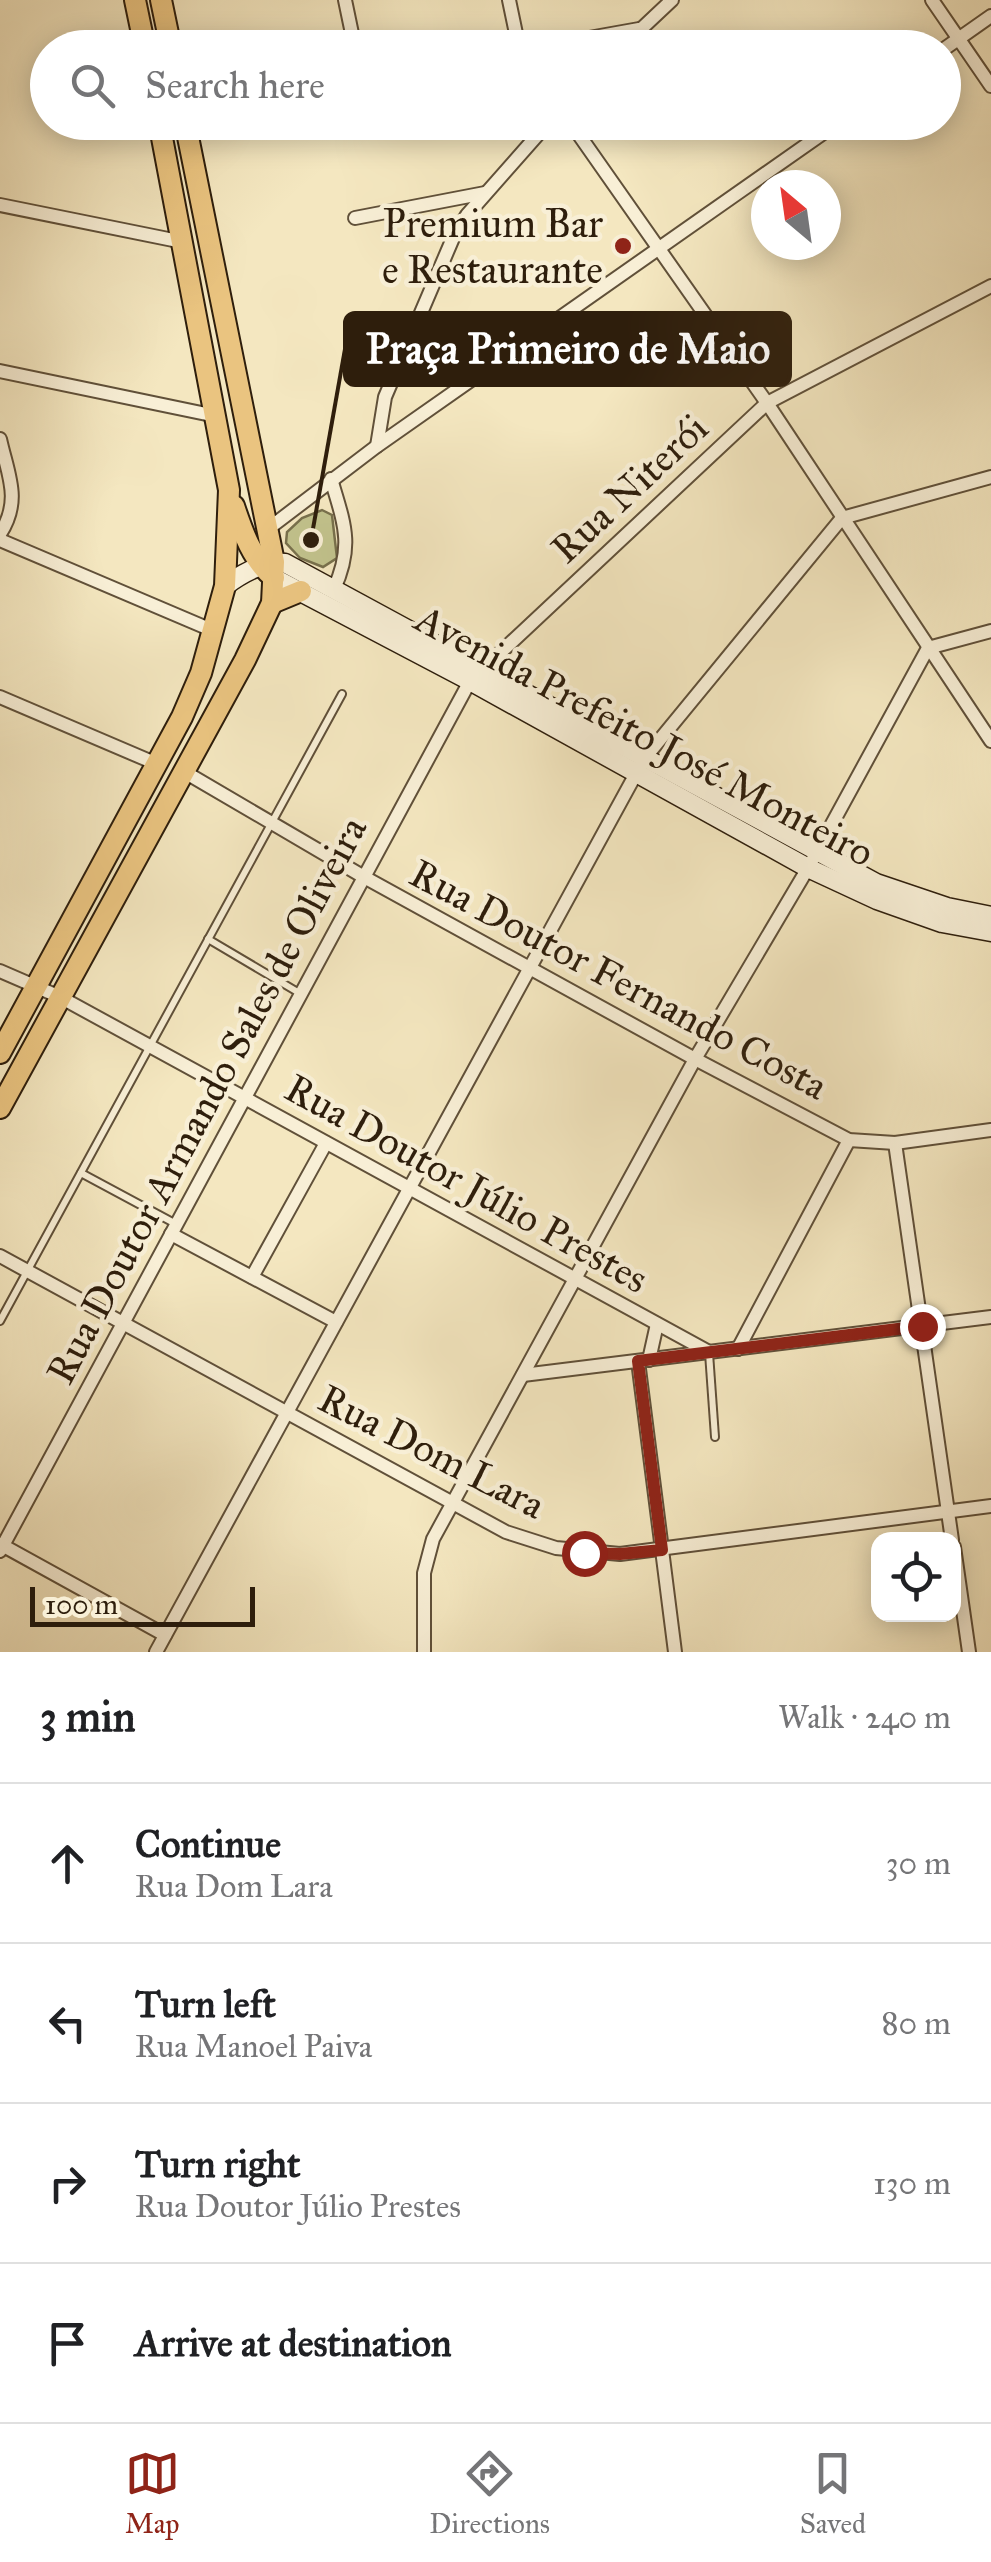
<!DOCTYPE html>
<meta charset="utf-8">
<style>
body{margin:0;font-family:"IM FELL Great Primer",serif;background:#f2f2f2;color:#202124}
.controls{position:absolute;right:30px;bottom:30px;display:grid;overflow:hidden;border-radius:20px;box-shadow:0 5px 25px #0003}
.controls button{width:90px;height:90px;display:grid;place-items:center;padding:0;border:0;border-bottom:2px solid #e0e0e0;background:#fff;color:#202124;font:50px sans-serif}
.compass{position:absolute;left:751px;top:170px;width:90px;height:90px;border-radius:50%;background:#fff;box-shadow:0 5px 25px #0003;rotate:331deg}
.scale{position:absolute;left:30px;bottom:25px;width:225px;box-sizing:border-box;padding-left:10px;border:5px solid #2e1e0c;border-top:0;font-size:28px;line-height:35px;white-space:nowrap;color:#2e1e0c;-webkit-text-stroke:8px #f8efd6;paint-order:stroke}
.stop{position:absolute;width:30px;height:30px;margin:-22px;border:8px solid #8f2418;border-radius:50%;background:#fff}
.stop.end{background:#8f2418;border-color:#fff;box-shadow:0 2px 10px #0008}
.list{margin:0;padding:0;list-style:none}
h2{display:flex;justify-content:space-between;align-items:center;height:130px;margin:0;padding:0 40px;font-size:42px}
h2 small{font-size:32px;font-weight:400;color:#757577}
.list li{display:grid;grid-template-columns:65px 1fr auto;gap:30px;align-items:center;box-sizing:border-box;height:160px;padding:0 40px;border-top:2px solid #e0e0e0}
.list b{display:block;font-size:38px;white-space:nowrap}
.list p{margin:0;font-size:32px;white-space:nowrap;color:#757577}
.list em{font-size:32px;font-style:normal;color:#757577}
.icon{flex:none;width:55px;height:55px;fill:none;stroke:currentColor;stroke-width:2;stroke-linecap:round;stroke-linejoin:round}
.map{position:relative;flex:none;width:991px;height:1652px;overflow:hidden}
.search{position:absolute;background:#fff;box-shadow:0 5px 25px #0003;left:30px;right:30px;top:30px;height:110px;display:flex;align-items:center;gap:25px;box-sizing:border-box;padding:0 35px;border-radius:55px;color:#757577;font-size:38px}
.sheet{height:770px;background:#fff}
nav{display:flex;justify-content:space-around;align-items:center;box-sizing:border-box;height:140px;border-top:2px solid #e0e0e0;background:#fff;font-size:28px;color:#757577}
nav a{display:grid;justify-items:center;gap:5px}
nav .on{color:#8f2418}
.map>svg:first-child{display:block}
.green{fill:#c2c38d;stroke:#78704c;stroke-width:2.5}
.lines{fill:none;stroke-linecap:round;stroke-linejoin:round}
.lane-casing{stroke:#605039;stroke-width:10}
.street-casing{stroke:#605039;stroke-width:16}
.secondary-casing{stroke:#2e1e0c;stroke-width:21}
.primary-casing{stroke:#2e1e0c;stroke-width:24}
.lane{stroke:#f8efd6;stroke-width:6}
.street{stroke:#f8efd6;stroke-width:12}
.secondary{stroke:#f8efd6;stroke-width:18}
.primary{stroke:#eac480;stroke-width:20}
.route{stroke:#8f2418;stroke-width:12}
.poi-dot{fill:#8f2418;stroke:#f8efd6;stroke-width:4}
.labels{text-anchor:middle;stroke-width:9;stroke-linejoin:round;paint-order:stroke}
.poi-label{font-size:40px;fill:#2e1e0c;stroke:#f8efd6;text-anchor:end}
.street-label{font-size:40px;fill:#2e1e0c;stroke:#f8efd6}
.leader{fill:none;stroke:#2e1e0c;stroke-width:4}
.callout-dot{fill:#2e1e0c;stroke:#f8efd6;stroke-width:4}
.callout{fill:#2e1e0c;stroke:#2e1e0c;stroke-width:4}
.callout-label{font-size:42px;text-anchor:middle;font-weight:bold;fill:#fff}
</style>
<div class="map">
<svg width="991" height="1652" viewBox="0 0 991 1652">
<rect width="100%" height="100%" fill="#f4e7c0"/>
<filter id="stains"><feTurbulence type="fractalNoise" baseFrequency=".002" numOctaves="4"/><feColorMatrix values="0 0 0 0 .2 0 0 0 0 .09 0 0 0 0 .02 0 0 0 .5 -.17"/></filter>
<radialGradient id="worn" r=".72"><stop offset=".6" stop-color="#630" stop-opacity="0"/><stop offset="1" stop-color="#630" stop-opacity=".3"/></radialGradient>
<path class="green" d="M 322,510 L 332,515 L 337,558 L 323,567 L 300,558 L 286,543 L 287,532 L 302,518 Z"/>
<g class="lines">
<g class="lane-casing">
<g id="lane">
<path d="M 208,939 L 301,994"/>
<path d="M 81,1173 L 176,1224"/>
<path d="M 0,1321 L 342,694"/>
<path d="M 709,1353 L 715,1437"/>
</g>
</g>
<g class="street-casing">
<g id="street">
<path d="M 345,0 L 355,48"/>
<path d="M 509,0 L 519,48"/>
<path d="M 932,0 L 991,86"/>
<path d="M 533,48 L 639,29"/>
<path d="M 621,48 L 672,0"/>
<path d="M 944,49 L 991,16"/>
<path d="M 570,122 L 767,403 L 991,741"/>
<path d="M 0,205 L 183,242"/>
<path d="M 355,218 L 485,193"/>
<path d="M 0,371 L 216,416"/>
<path d="M 0,439 C 8,475 22,500 0,534"/>
<path d="M 377,446 L 385,397 L 453,238 L 467,215 L 549,122"/>
<path d="M 331,479 C 344,523 354,545 334,589"/>
<path d="M 268,529 L 377,446 L 839,122"/>
<path d="M 0,540 L 214,631"/>
<path d="M 0,697 L 157,764"/>
<path d="M 183,771 L 364,877 L 695,1059 L 849,1140 L 895,1143 L 991,1130"/>
<path d="M 0,971 L 60,997 L 709,1352"/>
<path d="M 895,1143 L 952,1540"/>
<path d="M 171,1234 L 336,1322"/>
<path d="M 0,1256 L 506,1532 L 556,1548 L 620,1554 L 991,1506"/>
<path d="M 252,1277 L 326,1143"/>
<path d="M 738,1349 L 849,1140"/>
<path d="M 649,1360 L 657,1324"/>
<path d="M 638,1361 L 675,1652"/>
<path d="M 523,1375 L 991,1317"/>
<path d="M 0,1544 L 165,1635"/>
<path d="M 954,1547 L 969,1652"/>
<path d="M 0,1551 L 470,681 L 767,403 L 991,286"/>
<path d="M 156,1652 L 644,759 L 842,518 L 991,477"/>
<path d="M 424,1652 L 424,1573 L 433,1539 L 695,1059 L 808,868 L 928,648 L 991,631"/>
</g>
</g>
<g class="secondary-casing">
<g id="secondary">
<path d="M 274,578 L 470,681 L 808,868 L 877,900 L 942,923 L 991,932"/>
<path d="M 225,586 C 241,574 263,561 285,563 L 876,883 L 947,907 L 991,916"/>
</g>
</g>
<g class="primary-casing">
<g id="primary">
<path d="M 135,0 L 145,48"/>
<path d="M 161,0 L 171,48"/>
<path d="M 234,506 C 243,533 252,559 274,578"/>
<path d="M 272,603 L 301,591"/>
<path d="M 0,1053 L 182,717 L 201,673 L 225,586 L 229,490 L 159,122"/>
<path d="M 0,1108 L 245,660 L 272,603 L 274,562 L 185,122"/>
</g>
</g>
<use href="#lane" class="lane"/>
<use href="#street" class="street"/>
<use href="#secondary" class="secondary"/>
<use href="#primary" class="primary"/>
</g>
<g class="lines">
<path class="route" d="M 584,1553 L 620,1554 L 662,1550 L 638,1361 L 922,1326"/>
</g>
<circle class="poi-dot" cx="623" cy="246" r="10"/>
<g class="labels">
<g class="poi-label">
<text x="603" y="237">Premium Bar<tspan x="603" dy="46">e Restaurante</tspan></text>
</g>
<g class="street-label">
<text transform="translate(629 488) rotate(-43)" y="14">Rua Niterói</text>
<text transform="translate(645 735) rotate(28)" y="14">Avenida Prefeito José Monteiro</text>
<text transform="translate(619 979) rotate(28)" y="14">Rua Doutor Fernando Costa</text>
<text transform="translate(206 1100) rotate(-62)" y="14">Rua Doutor Armando Sales de Oliveira</text>
<text transform="translate(467 1183) rotate(29)" y="14">Rua Doutor Júlio Prestes</text>
<text transform="translate(432 1451) rotate(27)" y="14">Rua Dom Lara</text>
</g>
</g>
<path class="leader" d="M311 540L345 349"/>
<circle class="callout-dot" cx="311" cy="540" r="10"/>
<rect class="callout" x="345" y="313" width="445" height="72" rx="10"/>
<g class="callout-label">
<text x="568" y="363">Praça Primeiro de Maio</text>
</g>
<rect width="100%" height="100%" filter="url(#stains)"/>
<rect width="100%" height="100%" fill="url(#worn)"/>
</svg>
<div class="controls">
<button><svg class="icon" aria-label="locate" viewBox="0 0 24 24"><circle cx="12" cy="12" r="6"/><path d="M12 2v4M12 18v4M2 12h4M18 12h4"/></svg></button>
</div>
<svg class="compass" viewBox="-18 -18 36 36"><path d="M0-13l5 13h-10z" fill="#e53935"/><path d="M0 13l5-13h-10z" fill="#757577"/></svg>
<div class="scale">100 m</div>
<div class="stop" style="left:584px;top:1553px"></div>
<div class="stop end" style="left:922px;top:1326px"></div>
<div class="search"><svg class="icon" aria-label="search" viewBox="0 0 24 24"><circle cx="10" cy="10" r="6"/><path d="M15 15l6 6"/></svg>Search here</div>
</div>
<section class="sheet">
<h2>3 min<small>Walk · 240 m</small></h2>
<ul class="list">
<li><svg class="icon" aria-label="ahead" viewBox="0 0 24 24"><path d="M12 20V5M6 11l6-6 6 6"/></svg><div><b>Continue</b><p>Rua Dom Lara</p></div><em>30 m</em></li>
<li><svg class="icon" aria-label="left" viewBox="0 0 24 24"><path d="M17 20v-9H6M10 6l-5 5 5 5"/></svg><div><b>Turn left</b><p>Rua Manoel Paiva</p></div><em>80 m</em></li>
<li><svg class="icon" aria-label="right" viewBox="0 0 24 24"><path d="M7 20v-9h11M14 6l5 5-5 5"/></svg><div><b>Turn right</b><p>Rua Doutor Júlio Prestes</p></div><em>130 m</em></li>
<li><svg class="icon" aria-label="arrive" viewBox="0 0 24 24"><path d="M6 21V4h12l-3 4 3 4H6"/></svg><div><b>Arrive at destination</b></div></li>
</ul>
</section>
<nav>
<a class="on"><svg class="icon" aria-label="map" viewBox="0 0 24 24"><path d="M3 6l6-2 6 2 6-2v14l-6 2-6-2-6 2zM9 4v14M15 6v14"/></svg>Map</a>
<a><svg class="icon" aria-label="directions" viewBox="0 0 24 24"><path d="M12 3l9 9-9 9-9-9zM9 14v-3h6M13 9l2 2-2 2"/></svg>Directions</a>
<a><svg class="icon" aria-label="saved" viewBox="0 0 24 24"><path d="M7 4h10v16l-5-4-5 4z"/></svg>Saved</a>
</nav>
